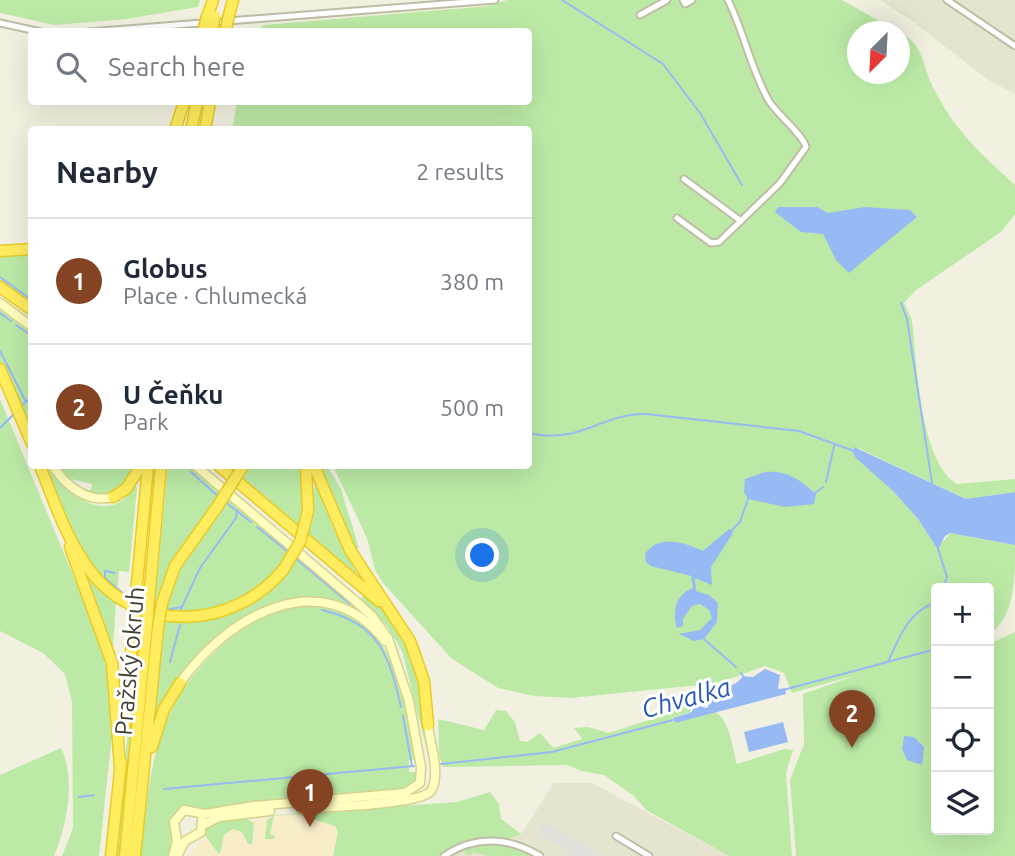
<!DOCTYPE html>
<meta charset="utf-8">
<style>
body{margin:0;font-family:Ubuntu,sans-serif;background:#f2f2f3;color:#1f2937}
.controls{position:absolute;right:21px;bottom:21px;display:grid;overflow:hidden;border-radius:7px;box-shadow:0 7px 28px #0002}
.controls button{width:63px;height:63px;display:grid;place-items:center;padding:0;border:0;border-bottom:2px solid #e0e1e3;background:#fff;color:#1f2937;font:35px sans-serif}
.compass{position:absolute;left:847px;top:21px;width:63px;height:63px;border-radius:50%;background:#fff;box-shadow:0 7px 28px #0002;rotate:204deg}
.you{position:absolute;left:483px;top:556px;width:24px;height:24px;margin:-18px;border:5px solid #fff;border-radius:50%;background:#1a73e8;box-shadow:0 0 0 10px #1a73e833}
.badge{display:grid;place-items:center;width:46px;height:46px;border-radius:50%;background:#844423;color:#fff;font-size:23px;font-weight:700}
.pin{position:absolute;translate:-50% -58px;filter:drop-shadow(0 2px 4px #0008)}
.pin::after{content:'';position:absolute;top:37px;width:24px;height:21px;background:inherit;clip-path:polygon(0 0,100% 0,50% 100%)}
.list{margin:0;padding:0;list-style:none}
h2{display:flex;justify-content:space-between;align-items:center;height:91px;margin:0;padding:0 28px;font-size:30px}
h2 small{font-size:23px;font-weight:400;color:#747a83}
.list li{display:grid;grid-template-columns:46px 1fr auto;gap:21px;align-items:center;box-sizing:border-box;height:126px;padding:0 28px;border-top:2px solid #e0e1e3}
.list b{display:block;font-size:26px;white-space:nowrap}
.list p{margin:0;font-size:23px;white-space:nowrap;color:#747a83}
.list em{font-size:23px;font-style:normal;color:#747a83}
.icon{flex:none;width:38px;height:38px;fill:none;stroke:currentColor;stroke-width:2;stroke-linecap:round;stroke-linejoin:round}
.map{position:relative;flex:none;width:1015px;height:856px;overflow:hidden}
.search{position:absolute;background:#fff;box-shadow:0 7px 28px #0002;left:28px;top:28px;width:504px;height:77px;display:flex;align-items:center;gap:18px;box-sizing:border-box;padding:0 24px;border-radius:7px;color:#747a83;font-size:26px}
.panel{position:absolute;background:#fff;box-shadow:0 7px 28px #0002;left:28px;top:126px;width:504px;height:343px;border-radius:7px}
.map>svg:first-child{display:block}
.residential{fill:#e6e4cf}
.commercial{fill:#f7eec9}
.green{fill:#bceaa6}
.parking{fill:#e2e0da}
.water{fill:#97baf5}
.lines{fill:none;stroke-linecap:round;stroke-linejoin:round}
.stream{stroke:#97baf5;stroke-width:2}
.minor-casing{stroke:#c0bda6;stroke-width:9}
.secondary-casing{stroke:#d5d28d;stroke-width:11}
.motorway-casing{stroke:#e8cb25;stroke-width:13}
.minor{stroke:#fff;stroke-width:5}
.secondary{stroke:#fffebe;stroke-width:8}
.motorway{stroke:#ffed5f;stroke-width:10}
.motorway-bridge-casing{stroke:#e8cb25;stroke-width:13;stroke-linecap:butt}
.motorway-bridge{stroke:#ffed5f;stroke-width:10}
.labels{text-anchor:middle;stroke-width:6;stroke-linejoin:round;paint-order:stroke}
.street-label{font-size:24px;fill:#434032;stroke:#fff}
.water-label{font-size:26px;font-style:italic;fill:#2558b5;stroke:#fff}
</style>
<div class="map">
<svg width="1015" height="856" viewBox="0 0 1015 856">
<rect width="100%" height="100%" fill="#f2f1e1"/>
<g class="residential">
<path d="M 880,0 L 1015,0 L 1015,94 L 988,80 L 915,23 Z"/>
<path d="M 554,783 L 592,783 L 729,856 L 445,856 L 448,850 L 470,840 L 490,837 L 510,839 L 521,834 Z"/>
</g>
<path class="commercial" d="M 337,809 L 341,830 L 336,856 L 188,856 L 214,825 Z"/>
<g class="green">
<path d="M 0,0 L 200,0 L 198,7 L 126,19 L 55,25 L 0,13 Z"/>
<path d="M 507,0 L 842,0 L 897,31 L 858,32 L 858,74 L 900,74 L 900,33 C 923,43 922,64 932,85 C 953,129 980,153 1015,185 L 1015,214 L 1001,232 L 916,290 L 904,303 L 912,320 C 917,362 919,460 957,484 L 1015,479 L 1015,492 L 966,499 L 858,448 L 853,453 L 893,491 L 918,519 L 937,549 L 950,533 L 1015,545 C 1015,579 1015,618 989,634 L 989,588 L 936,588 L 936,830 L 989,830 L 989,644 L 1015,632 L 1015,856 L 796,856 L 790,780 L 804,744 L 803,694 L 857,675 L 792,693 L 784,673 L 765,666 L 719,683 L 571,698 L 535,696 L 498,688 L 452,659 L 383,583 L 375,570 L 367,538 L 333,466 L 528,466 L 528,130 L 232,130 L 237,102 L 528,102 L 528,32 L 258,31 L 263,25 L 488,6 Z"/>
<path d="M 31,254 L 31,303 L 0,281 L 0,255 Z"/>
<path d="M 0,310 L 31,333 L 31,434 L 0,361 Z"/>
<path d="M 0,399 L 96,631 L 110,681 L 112,735 L 99,856 L 62,856 L 73,828 L 72,702 L 65,674 L 43,653 L 0,631 Z"/>
<path d="M 44,466 C 66,490 106,531 135,486 L 137,488 L 129,572 L 119,571 L 117,592 C 79,557 63,513 44,466 Z"/>
<path d="M 56,466 L 137,466 C 123,497 107,499 77,488 L 91,490 L 92,484 L 71,479 Z"/>
<path d="M 168,466 L 190,466 L 222,492 L 173,562 L 159,600 L 155,599 Z"/>
<path d="M 249,466 L 302,466 L 305,486 L 303,519 L 312,521 L 315,482 L 334,530 L 357,574 L 243,479 Z"/>
<path d="M 318,466 L 327,466 L 341,489 L 359,548 L 356,549 Z"/>
<path d="M 230,499 L 365,615 C 301,573 228,615 186,667 C 174,681 166,706 154,716 L 164,620 C 225,627 244,610 288,574 L 279,568 L 246,598 L 204,613 L 165,612 C 170,567 203,534 230,499 Z"/>
<path d="M 83,569 L 116,601 L 113,648 Z"/>
<path d="M 366,592 C 420,643 419,690 429,759 L 402,651 L 388,627 L 361,598 Z"/>
<path d="M 301,606 C 395,606 402,687 416,759 L 409,760 L 409,772 L 418,772 L 415,782 L 403,789 L 389,792 L 203,811 C 160,801 176,828 169,856 L 140,856 C 150,774 153,709 217,650 C 242,626 267,612 301,606 Z"/>
<path d="M 138,625 L 133,727 L 120,856 L 116,856 Z"/>
<path d="M 700,692 L 710,697 L 705,705 L 691,705 L 690,712 L 672,718 L 674,723 L 713,711 C 730,718 732,747 737,764 L 784,749 L 793,750 L 786,773 L 792,856 L 729,856 L 646,810 L 634,796 L 604,775 L 581,771 L 567,765 L 443,767 L 439,755 L 438,719 L 484,730 L 496,710 L 506,711 L 515,722 L 520,741 L 527,742 L 540,733 L 553,748 L 582,739 L 574,728 L 588,727 L 609,733 L 667,714 L 682,699 Z"/>
<path d="M 61,748 C 76,779 67,825 54,856 L 0,856 L 0,775 Z"/>
<path d="M 490,792 L 499,804 L 501,819 L 521,834 L 510,839 L 490,837 L 470,840 L 439,856 L 333,856 L 338,832 L 335,826 L 296,814 L 274,816 L 270,834 L 275,836 L 274,839 L 265,839 L 267,820 L 275,815 L 457,802 Z"/>
<path d="M 244,818 L 254,823 L 252,845 L 248,844 L 242,832 L 233,829 L 224,835 L 220,854 L 217,852 L 205,835 L 208,825 Z"/>
<path d="M 495,843 L 534,856 L 488,856 L 473,852 L 470,856 L 464,853 L 467,848 Z"/>
</g>
<path class="parking" d="M 544,821 L 601,854 L 600,856 L 565,856 L 568,850 L 538,833 Z"/>
<g class="water">
<path d="M 778,207 L 817,207 L 828,213 L 865,207 L 910,210 L 917,217 L 849,273 L 836,260 L 823,234 L 801,232 L 775,212 Z"/>
<path d="M 854,447 L 966,499 L 1015,492 L 1015,545 L 950,533 L 945,536 L 938,550 L 918,519 L 893,491 L 856,458 L 853,453 Z"/>
<path d="M 765,472 C 788,470 800,480 816,494 L 814,504 L 785,507 L 748,499 L 744,492 L 745,479 Z"/>
<path d="M 729,529 L 733,531 L 732,535 L 711,567 L 712,585 L 695,578 L 696,591 L 709,595 L 718,603 L 717,622 L 704,639 L 694,641 L 679,634 L 700,630 L 712,618 L 709,610 L 700,604 L 692,606 L 683,619 L 683,626 L 677,628 C 672,611 676,594 693,588 L 691,576 L 651,566 L 646,562 L 645,554 C 659,533 685,543 703,551 Z"/>
<path d="M 765,669 L 780,675 L 778,689 L 785,688 L 786,694 L 675,723 L 673,718 L 692,712 L 694,705 L 707,708 C 712,702 710,696 716,691 C 725,685 735,688 743,676 L 753,677 Z"/>
<path d="M 783,722 L 788,742 L 749,752 L 744,732 Z"/>
<path d="M 904,736 L 914,737 L 924,747 L 922,765 L 907,760 L 902,749 Z"/>
</g>
<g class="lines">
<g class="stream">
<path d="M 562,0 L 663,64 L 700,113 L 742,185"/>
<path d="M 0,277 L 29,298"/>
<path d="M 901,303 L 907,319 L 932,483"/>
<path d="M 0,313 L 11,321"/>
<path d="M 16,325 L 32,336"/>
<path d="M 0,351 L 26,402"/>
<path d="M 23,404 L 32,396"/>
<path d="M 0,428 L 13,415"/>
<path d="M 528,433 C 581,445 601,413 646,414 L 799,431 L 854,451"/>
<path d="M 58,466 L 62,470"/>
<path d="M 184,466 L 186,468"/>
<path d="M 191,472 L 220,498"/>
<path d="M 826,482 L 834,446"/>
<path d="M 815,493 L 823,487"/>
<path d="M 224,501 L 251,522"/>
<path d="M 257,527 L 288,552"/>
<path d="M 732,530 L 740,522 L 748,499"/>
<path d="M 938,549 L 947,577 L 943,588"/>
<path d="M 295,558 L 350,604"/>
<path d="M 115,573 L 105,571 L 105,578 L 125,595"/>
<path d="M 181,609 L 200,568 L 236,518 L 237,510"/>
<path d="M 166,610 L 181,607"/>
<path d="M 322,610 C 379,623 389,655 401,707"/>
<path d="M 704,639 L 736,667"/>
<path d="M 170,662 L 180,625"/>
<path d="M 888,662 C 898,639 910,609 936,603"/>
<path d="M 741,673 L 743,676"/>
<path d="M 783,690 L 936,649"/>
<path d="M 403,716 L 412,766"/>
<path d="M 441,764 L 552,752 L 673,720"/>
<path d="M 164,789 L 414,766"/>
<path d="M 79,797 L 94,795"/>
</g>
<g class="minor-casing">
<g id="minor">
<path d="M 683,0 L 685,4 L 692,0"/>
<path d="M 947,0 L 1015,46"/>
<path d="M 640,15 L 667,0"/>
<path d="M 0,23 L 41,32"/>
<path d="M 88,32 L 495,0"/>
<path d="M 684,179 L 741,221"/>
<path d="M 677,218 L 711,243 L 719,242 L 780,183 L 806,147 C 804,136 777,114 769,101 C 751,70 744,32 728,0"/>
<path d="M 616,836 L 649,856"/>
<path d="M 444,856 C 475,835 509,837 540,856"/>
</g>
</g>
<g class="secondary-casing">
<g id="secondary">
<path d="M 0,303 L 32,327"/>
<path d="M 53,466 C 66,486 88,504 113,497"/>
<path d="M 180,683 C 226,617 322,561 385,641"/>
<path d="M 301,809 C 322,807 420,805 431,791 C 441,775 430,743 428,725"/>
<path d="M 203,825 L 219,817 L 270,811"/>
<path d="M 178,854 L 185,841 L 201,832 L 202,820"/>
<path d="M 173,856 L 177,841 L 174,822 L 184,810 L 205,814 L 253,806 L 405,793 L 420,783 L 421,767 L 409,701 L 388,638 L 372,616 L 352,598 L 196,466"/>
</g>
</g>
<g class="motorway-casing">
<g id="motorway">
<path d="M 229,15 L 233,0"/>
<path d="M 207,17 L 213,0"/>
<path d="M 175,130 L 184,102"/>
<path d="M 191,130 L 197,102"/>
<path d="M 205,130 L 210,102"/>
<path d="M 0,251 L 32,249"/>
<path d="M 0,287 L 32,310"/>
<path d="M 0,369 L 32,444"/>
<path d="M 40,466 C 54,501 67,541 91,572 C 140,635 234,629 283,570"/>
<path d="M 219,466 L 379,601"/>
<path d="M 306,466 L 308,511"/>
<path d="M 314,466 L 350,550 L 410,641 L 424,681 L 428,725"/>
<path d="M 113,497 L 126,489 L 141,466"/>
<path d="M 70,547 L 112,663 L 120,767"/>
<path d="M 136,594 L 148,466"/>
<path d="M 149,599 L 161,466"/>
<path d="M 162,603 L 175,566 L 217,507"/>
<path d="M 124,730 L 134,619"/>
<path d="M 152,747 L 164,709 L 180,683"/>
<path d="M 111,856 L 121,762"/>
<path d="M 125,856 L 147,624"/>
<path d="M 135,856 L 158,627"/>
</g>
</g>
<use href="#minor" class="minor"/>
<use href="#secondary" class="secondary"/>
<use href="#motorway" class="motorway"/>
<g class="motorway-bridge-casing">
<g id="motorway-bridge">
<path d="M 226,29 L 229,15"/>
<path d="M 212,30 L 215,16"/>
<path d="M 203,31 L 207,17"/>
<path d="M 217,507 L 243,466"/>
<path d="M 283,570 L 300,542 L 308,511"/>
<path d="M 134,619 L 136,594"/>
<path d="M 147,624 L 149,599"/>
<path d="M 158,627 L 162,603"/>
</g>
</g>
<use href="#motorway-bridge" class="motorway-bridge"/>
</g>
<g class="labels">
<g class="street-label">
<text transform="translate(130 661) rotate(-85)" y="8">Pražský okruh</text>
</g>
<g class="water-label">
<text transform="translate(686 698) rotate(-15)" y="9">Chvalka</text>
</g>
</g>
</svg>
<div class="controls">
<button>+</button>
<button>−</button>
<button><svg class="icon" aria-label="locate" viewBox="0 0 24 24"><circle cx="12" cy="12" r="6"/><path d="M12 2v4M12 18v4M2 12h4M18 12h4"/></svg></button>
<button><svg class="icon" aria-label="layers" viewBox="0 0 24 24"><path d="M12 4l9 5-9 5-9-5zM3 14l9 5 9-5"/></svg></button>
</div>
<svg class="compass" viewBox="-18 -18 36 36"><path d="M0-13l5 13h-10z" fill="#e53935"/><path d="M0 13l5-13h-10z" fill="#747a83"/></svg>
<div class="you"></div>
<div class="pin badge" style="left:310px;top:827px">1</div>
<div class="pin badge" style="left:852px;top:748px">2</div>
<div class="search"><svg class="icon" aria-label="search" viewBox="0 0 24 24"><circle cx="10" cy="10" r="6"/><path d="M15 15l6 6"/></svg>Search here</div>
<section class="panel">
<h2>Nearby<small>2 results</small></h2>
<ul class="list">
<li><span class="badge">1</span><div><b>Globus</b><p>Place · Chlumecká</p></div><em>380 m</em></li>
<li><span class="badge">2</span><div><b>U Čeňku</b><p>Park</p></div><em>500 m</em></li>
</ul>
</section>
</div>
